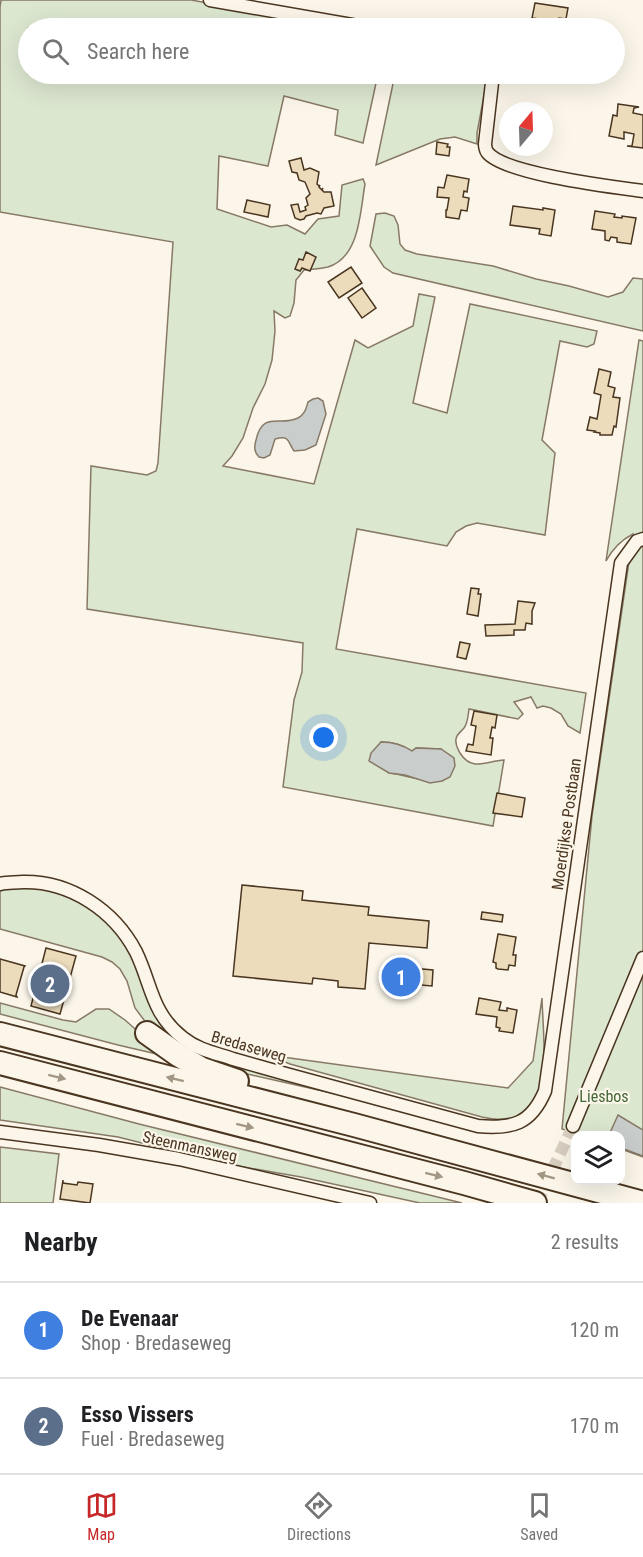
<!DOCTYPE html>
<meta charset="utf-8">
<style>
body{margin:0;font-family:"Roboto Condensed",sans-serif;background:#f2f2f2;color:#202124}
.controls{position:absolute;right:18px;bottom:18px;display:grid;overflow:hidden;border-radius:12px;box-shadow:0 6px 24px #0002}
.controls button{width:54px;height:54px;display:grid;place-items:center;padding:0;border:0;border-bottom:2px solid #e0e0e0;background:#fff;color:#202124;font:30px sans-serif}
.compass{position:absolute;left:499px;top:102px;width:54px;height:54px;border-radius:50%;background:#fff;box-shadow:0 6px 24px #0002;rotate:19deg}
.you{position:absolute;left:324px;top:738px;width:21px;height:21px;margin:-15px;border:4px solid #fff;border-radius:50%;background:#1a73e8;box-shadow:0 0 0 9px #1a73e833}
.badge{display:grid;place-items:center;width:39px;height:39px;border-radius:50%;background:#c62828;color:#fff;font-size:20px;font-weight:700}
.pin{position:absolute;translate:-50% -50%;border:3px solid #fff;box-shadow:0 2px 6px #0006}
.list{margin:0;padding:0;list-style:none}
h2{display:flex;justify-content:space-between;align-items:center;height:78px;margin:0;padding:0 24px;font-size:26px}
h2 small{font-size:20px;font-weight:400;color:#757577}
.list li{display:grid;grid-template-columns:39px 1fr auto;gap:18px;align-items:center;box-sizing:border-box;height:96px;padding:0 24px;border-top:2px solid #e0e0e0}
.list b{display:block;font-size:22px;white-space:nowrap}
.list p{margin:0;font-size:20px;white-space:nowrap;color:#757577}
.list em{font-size:20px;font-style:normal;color:#757577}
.icon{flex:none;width:33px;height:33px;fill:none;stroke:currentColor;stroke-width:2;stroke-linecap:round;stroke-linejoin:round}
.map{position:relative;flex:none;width:643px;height:1203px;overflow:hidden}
.search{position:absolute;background:#fff;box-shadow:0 6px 24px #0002;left:18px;right:18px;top:18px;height:66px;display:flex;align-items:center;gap:15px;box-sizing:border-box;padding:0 21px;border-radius:33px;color:#757577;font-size:22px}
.sheet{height:270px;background:#fff}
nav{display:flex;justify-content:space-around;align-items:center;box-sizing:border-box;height:84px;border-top:2px solid #e0e0e0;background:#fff;font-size:16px;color:#757577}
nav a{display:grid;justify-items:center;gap:3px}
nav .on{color:#c62828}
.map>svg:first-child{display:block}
.green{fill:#dce7d0;stroke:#887966;stroke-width:1.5;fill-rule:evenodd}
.water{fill:#c9cecd;stroke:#887966;stroke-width:1.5}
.building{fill:#ecdcbc;stroke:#4a3520;stroke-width:1.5}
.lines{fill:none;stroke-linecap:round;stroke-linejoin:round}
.minor-tunnel{stroke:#d8cfc1;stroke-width:12;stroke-dasharray:12 6;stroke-linecap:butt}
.minor-casing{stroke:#4a3520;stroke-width:15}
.motorway-casing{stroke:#4a3520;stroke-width:26}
.minor{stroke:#fbf6e9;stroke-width:12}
.motorway{stroke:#fbf6e9;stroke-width:22}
.oneway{fill:#a29684}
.labels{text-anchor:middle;stroke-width:4.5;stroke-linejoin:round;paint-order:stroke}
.street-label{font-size:16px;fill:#4a3520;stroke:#fbf6e9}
.park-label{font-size:16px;fill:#436837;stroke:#fbf6e9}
</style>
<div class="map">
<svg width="643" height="1203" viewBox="0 0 643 1203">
<rect width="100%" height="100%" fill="#fbf6e9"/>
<g class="green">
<path d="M 1,0 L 191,0 L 346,28 L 28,28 L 28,74 L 378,74 L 363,143 L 335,135 L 338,110 L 284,96 L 268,166 L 219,156 L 217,209 L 271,227 L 287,225 L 305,234 L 318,219 L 339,216 L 342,185 L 363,179 L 365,184 C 360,212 360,257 328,267 C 320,269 311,269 304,270 L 296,280 L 294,303 L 290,316 L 285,318 L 274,311 L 275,331 L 272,360 L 265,384 L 253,408 L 243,438 L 232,456 L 223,466 L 314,484 L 355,340 L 368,348 L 413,326 L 419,294 L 435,297 L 413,403 L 447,413 L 470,304 L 597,331 L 594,344 L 587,347 L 560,341 L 542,440 L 555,453 L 545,535 L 477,523 L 466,526 L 456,532 L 447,546 L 357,529 L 336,649 L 586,693 L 580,733 L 568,726 L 561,714 L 551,708 L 543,706 L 537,708 L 531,697 L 514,702 L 523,714 L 518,719 L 469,709 C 468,715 468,723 464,728 C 461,732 457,733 456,739 C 455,745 458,749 460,753 C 472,772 486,761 504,760 L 493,826 L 283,787 L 294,700 L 302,672 L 303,643 L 87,609 L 91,466 L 147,475 L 156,471 L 158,463 L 173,242 L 0,212 L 0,7 ZM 381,742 C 392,742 403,745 412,751 L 416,748 L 441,749 L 442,781 C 424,783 407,775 389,773 Z"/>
<path d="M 395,74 L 488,74 L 477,133 L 477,144 L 455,137 L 440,139 L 376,165 Z"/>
<path d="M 385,213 L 394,216 L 398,225 L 400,244 L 405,250 L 417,254 L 493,266 L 536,279 L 569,286 L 608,297 L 623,292 L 633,278 L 643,279 L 643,331 L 393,273 L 384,267 L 370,246 L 376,214 Z"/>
<path d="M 639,340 L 643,341 L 643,1157 L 621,1149 L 620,1136 L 582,1135 L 562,1129 L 592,816 L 633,534 C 621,540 613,548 606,561 Z"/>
<path d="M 45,887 L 84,900 L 116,928 L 177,1036 L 358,1099 L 216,1067 L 150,1028 L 135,1008 L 127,981 L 120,969 L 112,962 L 102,957 L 0,929 L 0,888 Z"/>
<path d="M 542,998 C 543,1044 559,1136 482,1117 L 290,1064 L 268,1055 L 508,1088 L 533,1061 Z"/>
<path d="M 0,1003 L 63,1020 L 76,1022 L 96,1009 L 109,1009 L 125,1020 L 150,1042 L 174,1058 L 118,1045 L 0,1014 Z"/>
<path d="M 0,1087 L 139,1124 L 462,1203 L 420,1203 L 301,1177 L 226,1164 L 118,1137 L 0,1120 Z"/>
<path d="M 0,1147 L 59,1154 L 53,1203 L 0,1203 Z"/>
</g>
<g class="water">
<path d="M 318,398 L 323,401 L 326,414 L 316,445 L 305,450 L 294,451 C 287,441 290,435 275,439 L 270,455 L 264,458 L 259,457 C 254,452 254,447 256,440 C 263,410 280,427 298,418 C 305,414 306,409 308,402 L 313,399 Z"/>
<path d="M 381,742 C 392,742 403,745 412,751 L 416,748 L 441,749 L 454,758 L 455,766 L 450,777 L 442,781 L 430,783 L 405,775 L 389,773 L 369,761 L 371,753 Z"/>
<path d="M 618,1115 L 643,1130 L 643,1156 L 621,1148 L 620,1136 L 609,1135 Z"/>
</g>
<g class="building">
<path d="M 535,3 L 568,8 L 566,19 L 559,18 L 558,28 L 560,28 L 545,28 L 546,20 L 532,18 Z"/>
<path d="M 618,104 L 639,107 L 634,108 L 633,113 L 643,115 L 643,148 L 627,146 L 632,146 L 634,134 L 624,132 L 624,139 L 609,136 L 613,115 L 617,116 Z"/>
<path d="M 437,142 L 448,144 L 447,147 L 450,147 L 449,156 L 436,154 Z"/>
<path d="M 301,158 L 304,170 L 310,168 L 319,172 L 317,184 L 319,186 L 320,185 L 319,187 L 322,190 L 323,188 L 322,190 L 324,192 L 331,192 L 334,206 L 324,208 L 321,214 L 317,213 L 306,216 L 304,219 L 300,220 L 295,218 L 291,205 L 298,204 L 300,212 L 306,210 L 305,207 L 308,205 L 306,198 L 310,194 L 305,182 L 299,180 L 297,173 L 292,172 L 289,161 Z"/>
<path d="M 447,175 L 469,179 L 467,192 L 464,191 L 463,197 L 469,198 L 467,211 L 461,210 L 459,219 L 446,217 L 446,210 L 447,210 L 449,198 L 437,197 L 438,187 L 444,188 Z"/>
<path d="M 247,200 L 270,205 L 268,217 L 244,212 Z"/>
<path d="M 513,206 L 543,210 L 543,208 L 555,210 L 551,236 L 539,234 L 540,229 L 510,225 Z"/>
<path d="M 595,211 L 615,214 L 614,217 L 622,218 L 622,216 L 636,218 L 631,244 L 617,242 L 617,238 L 611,237 L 609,241 L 605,240 L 605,231 L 592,229 Z"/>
<path d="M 306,252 L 316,257 L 310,271 L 302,268 L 300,271 L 295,269 L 299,259 L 303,260 Z"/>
<path d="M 351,267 L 362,283 L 339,298 L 328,282 Z"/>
<path d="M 362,288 L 376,308 L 362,318 L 348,298 Z"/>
<path d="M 599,369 L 611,372 L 608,386 L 615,388 L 613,397 L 620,398 L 616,427 L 614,426 L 612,435 L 600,435 L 600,433 L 594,432 L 595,431 L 587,430 L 590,417 L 597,419 L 601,395 L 594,393 Z"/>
<path d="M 471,588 L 479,589 L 478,594 L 481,594 L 478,616 L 467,614 Z"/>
<path d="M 518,601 L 535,603 L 532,611 L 532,624 L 526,623 L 525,630 L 514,630 L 514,635 L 486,636 L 485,625 L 515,624 Z"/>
<path d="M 460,642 L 470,644 L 466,659 L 457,657 Z"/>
<path d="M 474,711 L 497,715 L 495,728 L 492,727 L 490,738 L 493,738 L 491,755 L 466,751 L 468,744 L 473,745 L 476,726 L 471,725 Z"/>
<path d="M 497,793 L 525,798 L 522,817 L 493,813 Z"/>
<path d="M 242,885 L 303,891 L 302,900 L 369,907 L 368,915 L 429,921 L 427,948 L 369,943 L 365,989 L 338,987 L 338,981 L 313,978 L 312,984 L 233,976 Z"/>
<path d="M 482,912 L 503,915 L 502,922 L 481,919 Z"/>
<path d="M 498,934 L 516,937 L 513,955 L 516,955 L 515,966 L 509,965 L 508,970 L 498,969 L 496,968 L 496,963 L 493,962 Z"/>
<path d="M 46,948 L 76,956 L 60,1014 L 31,1006 Z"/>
<path d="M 0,959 L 25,966 L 24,967 L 16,995 L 17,997 L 0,992 Z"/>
<path d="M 389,966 L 433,970 L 432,986 L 387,982 Z"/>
<path d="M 479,998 L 501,1002 L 499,1010 L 507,1011 L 507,1008 L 517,1010 L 513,1033 L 499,1031 L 500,1028 L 496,1027 L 497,1017 L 476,1014 Z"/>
<path d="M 63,1180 L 63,1183 L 77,1185 L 78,1182 L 93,1184 L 90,1203 L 60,1199 Z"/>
</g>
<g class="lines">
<path class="minor-tunnel" d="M 537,1203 L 573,1126"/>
<g class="minor-casing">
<g id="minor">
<path d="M 210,0 L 369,28"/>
<path d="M 493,74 L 485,144 C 485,146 486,151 487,152 C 503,174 614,187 643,191"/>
<path d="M 0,884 C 7,882 15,883 23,882 C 70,881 114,910 136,952 C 152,985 151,1013 183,1038 C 198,1050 215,1053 233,1059 C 251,1064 268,1069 286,1074 C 350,1091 414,1109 478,1126 C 513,1129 531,1124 545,1091 L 621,563 L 637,541 L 643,539"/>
<path d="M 573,1126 L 643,958"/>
<path d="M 0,1132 L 99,1145 L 179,1159 L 370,1203"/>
</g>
</g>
<g class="motorway-casing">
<g id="motorway">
<path d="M 147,1033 L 178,1055 L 202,1069 L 237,1081"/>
<path d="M 0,1034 L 354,1125 L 643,1203"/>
<path d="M 0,1063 L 464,1183 L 535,1203"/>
</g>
</g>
<use href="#minor" class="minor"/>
<use href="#motorway" class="motorway"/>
</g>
<defs><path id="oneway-solid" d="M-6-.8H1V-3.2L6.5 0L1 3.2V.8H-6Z" transform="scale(1.5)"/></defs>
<g class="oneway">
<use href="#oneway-solid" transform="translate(57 1077) rotate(14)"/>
<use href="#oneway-solid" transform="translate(175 1079) rotate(-166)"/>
<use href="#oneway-solid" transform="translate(245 1126) rotate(14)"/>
<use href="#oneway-solid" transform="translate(434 1175) rotate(14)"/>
<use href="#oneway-solid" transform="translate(546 1176) rotate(-165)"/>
</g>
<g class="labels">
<g class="street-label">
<text transform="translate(566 824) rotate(-82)" y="6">Moerdijkse Postbaan</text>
<text transform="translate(249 1046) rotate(16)" y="6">Bredaseweg</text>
<text transform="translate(190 1146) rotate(12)" y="6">Steenmansweg</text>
</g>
<g class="park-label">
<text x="604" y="1102">Liesbos</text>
</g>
</g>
</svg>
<div class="controls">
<button><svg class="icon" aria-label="layers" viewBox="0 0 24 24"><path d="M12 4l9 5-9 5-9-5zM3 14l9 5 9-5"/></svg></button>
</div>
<svg class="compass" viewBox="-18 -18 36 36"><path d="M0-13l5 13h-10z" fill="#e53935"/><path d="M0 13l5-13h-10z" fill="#757577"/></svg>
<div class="you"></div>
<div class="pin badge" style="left:401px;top:977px;background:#3f7fe0">1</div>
<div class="pin badge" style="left:50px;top:984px;background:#5c6f8a">2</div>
<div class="search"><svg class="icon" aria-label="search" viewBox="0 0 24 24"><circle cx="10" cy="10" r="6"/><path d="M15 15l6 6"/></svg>Search here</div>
</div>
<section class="sheet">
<h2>Nearby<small>2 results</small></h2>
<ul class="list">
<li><span class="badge" style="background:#3f7fe0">1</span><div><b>De Evenaar</b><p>Shop · Bredaseweg</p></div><em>120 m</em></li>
<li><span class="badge" style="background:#5c6f8a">2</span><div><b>Esso Vissers</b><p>Fuel · Bredaseweg</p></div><em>170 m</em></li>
</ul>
</section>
<nav>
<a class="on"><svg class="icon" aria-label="map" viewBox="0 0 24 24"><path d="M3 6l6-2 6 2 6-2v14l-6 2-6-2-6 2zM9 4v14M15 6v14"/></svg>Map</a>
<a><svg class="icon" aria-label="directions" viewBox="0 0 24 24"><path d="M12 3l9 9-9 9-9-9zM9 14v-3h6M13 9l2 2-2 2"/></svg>Directions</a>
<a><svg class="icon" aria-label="saved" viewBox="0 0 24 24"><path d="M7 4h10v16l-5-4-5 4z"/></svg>Saved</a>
</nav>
